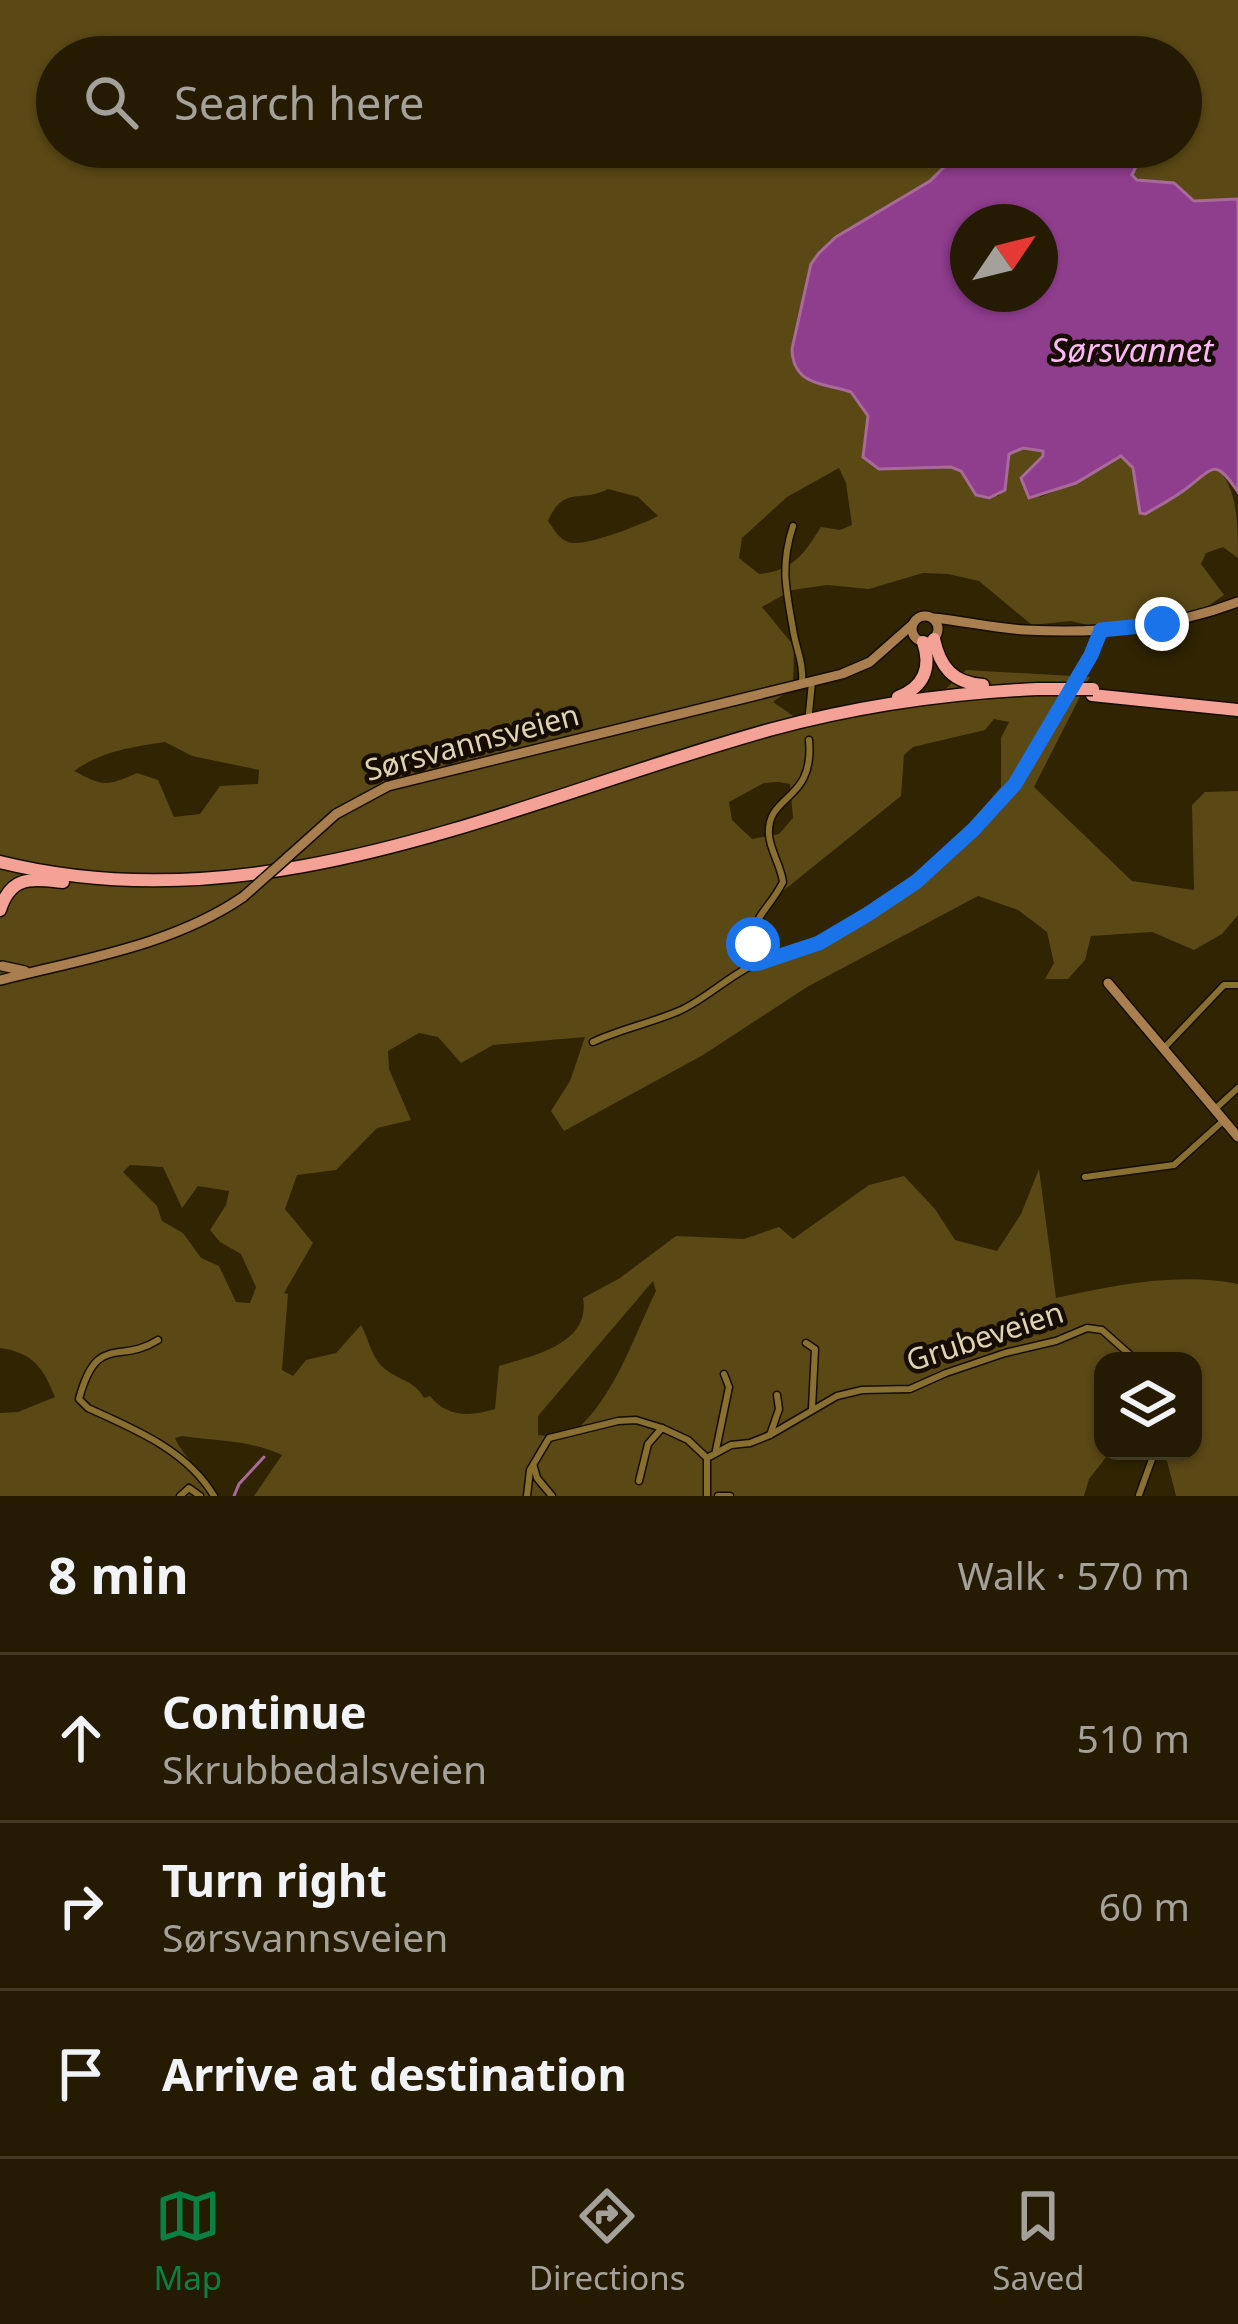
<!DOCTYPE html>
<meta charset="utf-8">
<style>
body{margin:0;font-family:"Noto Sans",sans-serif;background:#2c240c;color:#f1f3f6}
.controls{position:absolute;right:36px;bottom:36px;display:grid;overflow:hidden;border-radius:24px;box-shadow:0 3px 9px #0004}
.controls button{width:108px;height:108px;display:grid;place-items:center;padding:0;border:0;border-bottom:3px solid #413924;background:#241b02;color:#f1f3f6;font:60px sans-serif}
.compass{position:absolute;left:950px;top:204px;width:108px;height:108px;border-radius:50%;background:#241b02;box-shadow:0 3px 9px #0004;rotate:55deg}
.stop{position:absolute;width:36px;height:36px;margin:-27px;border:9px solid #1a73e8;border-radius:50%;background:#fff}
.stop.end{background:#1a73e8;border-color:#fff;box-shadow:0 3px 12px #0008}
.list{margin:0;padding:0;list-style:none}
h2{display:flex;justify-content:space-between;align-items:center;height:156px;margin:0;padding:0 48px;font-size:51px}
h2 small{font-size:39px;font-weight:400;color:#a3a199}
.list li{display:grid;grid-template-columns:78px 1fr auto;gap:36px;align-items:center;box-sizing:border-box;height:168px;padding:0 48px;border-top:3px solid #413924}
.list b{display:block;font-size:45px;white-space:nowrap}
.list p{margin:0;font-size:39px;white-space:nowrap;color:#a3a199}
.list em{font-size:39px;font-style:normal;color:#a3a199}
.icon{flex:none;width:66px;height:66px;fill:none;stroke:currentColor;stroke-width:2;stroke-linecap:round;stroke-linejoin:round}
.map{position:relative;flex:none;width:1238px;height:1496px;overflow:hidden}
.search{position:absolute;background:#241b02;box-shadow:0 3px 9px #0004;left:36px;right:36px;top:36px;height:132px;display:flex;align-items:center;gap:30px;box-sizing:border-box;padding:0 42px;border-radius:66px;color:#a3a199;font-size:45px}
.sheet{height:660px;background:#241b02}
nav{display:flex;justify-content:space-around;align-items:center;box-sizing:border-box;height:168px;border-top:3px solid #413924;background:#241b02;font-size:33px;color:#a3a199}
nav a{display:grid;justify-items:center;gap:6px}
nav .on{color:#0b8043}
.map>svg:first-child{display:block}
.green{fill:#5a4815;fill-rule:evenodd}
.water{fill:#8f3d8d;stroke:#a76a99;stroke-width:3;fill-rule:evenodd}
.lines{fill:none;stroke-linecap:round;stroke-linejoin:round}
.stream{stroke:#a76a99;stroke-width:3}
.street-casing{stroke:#150d00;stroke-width:9}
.secondary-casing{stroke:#150d00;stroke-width:12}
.highway-casing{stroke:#150d00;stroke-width:15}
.street{stroke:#887031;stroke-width:6}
.secondary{stroke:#a97f4f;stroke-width:9}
.highway{stroke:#f5a296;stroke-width:12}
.secondary-bridge-casing{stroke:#150d00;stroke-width:12;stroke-linecap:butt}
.highway-bridge-casing{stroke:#150d00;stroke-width:15;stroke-linecap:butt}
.secondary-bridge{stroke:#a97f4f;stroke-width:9}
.highway-bridge{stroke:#f5a296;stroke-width:12}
.route{stroke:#1a73e8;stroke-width:15}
.labels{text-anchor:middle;stroke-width:9;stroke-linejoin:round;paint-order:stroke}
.street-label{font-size:30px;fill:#e0d3b4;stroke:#160d00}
.water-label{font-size:33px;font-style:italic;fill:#fbbaf7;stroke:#160d00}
</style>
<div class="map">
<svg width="1238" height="1496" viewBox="0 0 1238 1496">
<rect width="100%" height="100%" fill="#302402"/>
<path class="green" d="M 0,0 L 1238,0 L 1238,199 L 1194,201 L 1174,183 L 1147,183 L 1132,175 L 1145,147 L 1181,147 L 1181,57 L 57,57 L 57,147 L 964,147 L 930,181 L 811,264 L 804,379 L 851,392 L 868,416 L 864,445 L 879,469 L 951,467 L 961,471 L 976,494 L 999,496 L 1009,454 L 1023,448 L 1044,451 L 1040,497 L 1076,483 L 1121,456 L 1133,468 L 1187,488 L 1207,469 L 1215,467 C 1238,485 1238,526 1238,558 L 1223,547 L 1206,553 L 1201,564 L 1224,595 L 1195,615 L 1116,632 L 1071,621 L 1032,625 L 979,581 L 948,574 L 923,573 L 869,589 L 827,585 L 792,590 L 762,607 L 794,646 L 793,687 L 773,702 L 795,717 L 826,717 L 939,695 L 966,670 L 1090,677 L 1034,787 L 1132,881 L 1194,890 L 1192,805 L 1205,792 L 1238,791 L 1238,915 L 1222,934 L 1194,950 L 1152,932 L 1091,936 L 1085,960 L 1068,979 L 1045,979 L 1054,963 L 1047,932 L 1018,910 L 978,896 L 807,987 L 703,1055 L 564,1131 L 551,1111 L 570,1081 L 585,1037 L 493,1045 L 461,1063 L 438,1037 L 419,1033 L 388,1051 L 389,1069 L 411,1120 L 377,1128 L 336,1170 L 297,1175 L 285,1209 L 313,1243 L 284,1293 L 288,1294 L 282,1370 L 293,1376 L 306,1360 L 336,1353 L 361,1325 C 369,1340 372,1359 385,1369 C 400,1381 414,1380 424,1398 L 430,1396 C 446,1417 471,1417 495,1409 L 499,1366 C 533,1356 591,1344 583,1298 L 620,1278 L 676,1236 L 744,1239 L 779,1227 L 793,1239 L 869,1185 L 904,1176 L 935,1209 L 955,1240 L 997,1251 L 1021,1214 L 1039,1169 L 1056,1298 C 1116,1285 1177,1272 1238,1284 L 1238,1496 L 1176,1496 L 1167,1461 L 1151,1451 L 1193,1451 L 1193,1361 L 1103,1361 L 1103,1451 L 1111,1451 L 1089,1479 L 1084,1496 L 254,1496 L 282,1455 C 251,1440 216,1441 182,1436 L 175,1438 C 184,1460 208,1472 211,1496 L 0,1496 L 0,1413 L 18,1412 L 55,1397 C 43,1368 34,1353 0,1348 ZM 839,468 L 846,483 L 852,525 L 840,530 L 821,527 C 804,554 793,571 759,574 L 739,558 L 742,538 L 787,497 ZM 608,489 L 638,497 L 658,516 C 641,525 583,548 568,542 C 558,538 554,529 548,521 C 564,484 580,504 608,489 ZM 994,719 L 1009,722 L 1001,738 L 1001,787 L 957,838 L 933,861 L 827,933 L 764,957 L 755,928 L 773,899 L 901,796 L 904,755 L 913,747 L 985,730 ZM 165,742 L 192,756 L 259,770 L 258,784 L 220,786 L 200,814 L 174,817 L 158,780 L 137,773 C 107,786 104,787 74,771 C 101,751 133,747 165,742 ZM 778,782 L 790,784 L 793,818 L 779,834 L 752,839 L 732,820 L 729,802 L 764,783 ZM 130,1165 L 163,1167 L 182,1208 L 198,1186 L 229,1191 L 226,1205 L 210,1230 L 220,1242 L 241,1254 L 256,1287 L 250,1303 L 236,1302 L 219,1266 L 201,1258 L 183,1233 L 162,1221 L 157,1206 L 123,1172 ZM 653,1281 L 656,1291 C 632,1340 612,1406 566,1438 L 538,1435 L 538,1416 Z"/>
<path class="water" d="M 964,147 L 1145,147 L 1132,175 L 1137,180 L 1174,183 L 1194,201 L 1238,199 L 1238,492 C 1215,458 1214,467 1187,488 C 1174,498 1159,506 1145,514 L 1140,513 L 1133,468 L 1121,456 L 1076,483 L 1029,498 L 1021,478 L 1043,456 L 1043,451 L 1023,448 L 1009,454 L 1005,490 L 989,498 L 976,495 L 961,471 L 951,467 L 879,469 L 863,457 L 868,416 L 851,392 C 824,383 793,386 792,349 L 811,264 L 819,253 L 836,237 L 930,181 ZM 968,222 L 1040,222 L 1040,294 L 968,294 Z"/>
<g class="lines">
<path class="stream" d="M 234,1496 L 239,1484 L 264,1457"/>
<g class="street-casing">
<g id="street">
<path d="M 793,526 C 780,566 786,589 793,629 C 796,650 804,662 802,685"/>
<path d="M 809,713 L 812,682"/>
<path d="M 759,963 C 743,919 766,916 783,882 C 781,866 770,850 769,835 C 766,793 815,803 809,740"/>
<path d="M 593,1042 C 621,1029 651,1023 679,1011 C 704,1000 724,980 749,967 C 771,956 796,953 818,943 C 945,887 1050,756 1101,630"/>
<path d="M 1165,1047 L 1224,985 L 1238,985"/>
<path d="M 1214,1110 L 1238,1088"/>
<path d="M 1085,1177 L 1174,1165 L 1223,1121"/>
<path d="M 158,1340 C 119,1365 97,1332 79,1399 L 88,1408 C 134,1429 187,1450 214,1496"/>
<path d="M 806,1343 L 815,1349 L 812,1408"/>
<path d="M 770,1435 L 779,1409 L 777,1395"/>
<path d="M 716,1450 L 729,1387 L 724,1374"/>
<path d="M 707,1458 L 731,1445 L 750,1443 L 770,1435 L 837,1396 L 862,1390 L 910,1389 L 946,1373 L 1005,1353 L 1056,1341 L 1087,1328 L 1102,1330 L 1137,1361"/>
<path d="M 534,1467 L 537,1478 L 552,1496"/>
<path d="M 639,1481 L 648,1444 L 662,1428"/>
<path d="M 1139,1495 L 1155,1451"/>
<path d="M 180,1496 L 189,1488 L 200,1496"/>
<path d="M 527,1496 L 530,1470 L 549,1438 L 618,1421 L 636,1420 L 662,1428 L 688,1440 L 707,1458 L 707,1496"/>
<path d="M 718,1496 L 730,1496"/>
</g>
</g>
<g class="secondary-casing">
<g id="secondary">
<circle cx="925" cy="629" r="13"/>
<path d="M 933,618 C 964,621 994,628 1025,630 C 1099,634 1169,628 1238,602"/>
<path d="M 288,857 L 336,814 L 388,786 L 842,674 L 870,662 L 913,624"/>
<path d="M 2,966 L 25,971"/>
<path d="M 1,980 C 83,959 173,945 243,897"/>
<path d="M 1108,983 L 1238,1137"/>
</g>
</g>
<g class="highway-casing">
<g id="highway">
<path d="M 934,639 C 940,667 953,683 983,685"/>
<path d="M 1092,695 L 1238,710"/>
<path d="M 898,697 C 924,687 932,668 923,642"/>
<path d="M 0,862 C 268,928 517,800 769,730 C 857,706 947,693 1038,689"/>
<path d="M 0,910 C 11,875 31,879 63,882"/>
</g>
</g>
<use href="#street" class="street"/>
<use href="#secondary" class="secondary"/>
<use href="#highway" class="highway"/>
<g class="secondary-bridge-casing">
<path id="secondary-bridge" d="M 243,897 L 288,857"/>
</g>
<g class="highway-bridge-casing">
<path id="highway-bridge" d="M 1038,689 L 1093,689"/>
</g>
<use href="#secondary-bridge" class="secondary-bridge"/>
<use href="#highway-bridge" class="highway-bridge"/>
</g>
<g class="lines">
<path class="route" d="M 753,944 L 759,963 L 819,943 L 868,914 L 916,882 L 974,829 L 1015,784 L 1091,655 L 1101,630 L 1162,624"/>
</g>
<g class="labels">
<g class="street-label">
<text transform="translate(472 743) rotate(-15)" y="10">Sørsvannsveien</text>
<text transform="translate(985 1337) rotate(-18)" y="10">Grubeveien</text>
</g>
<g class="water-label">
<text x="1132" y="362">Sørsvannet</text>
</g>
</g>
</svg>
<div class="controls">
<button><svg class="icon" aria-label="layers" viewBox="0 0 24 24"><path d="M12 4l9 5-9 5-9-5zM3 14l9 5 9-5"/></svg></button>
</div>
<svg class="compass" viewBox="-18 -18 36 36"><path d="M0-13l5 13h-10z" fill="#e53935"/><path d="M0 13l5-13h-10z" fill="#a3a199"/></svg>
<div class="stop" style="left:753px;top:944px"></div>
<div class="stop end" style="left:1162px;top:624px"></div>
<div class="search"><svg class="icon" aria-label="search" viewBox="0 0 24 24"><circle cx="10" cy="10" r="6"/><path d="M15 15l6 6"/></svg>Search here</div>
</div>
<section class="sheet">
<h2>8 min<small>Walk · 570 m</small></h2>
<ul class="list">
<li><svg class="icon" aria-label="ahead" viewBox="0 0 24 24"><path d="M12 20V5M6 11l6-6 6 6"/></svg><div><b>Continue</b><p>Skrubbedalsveien</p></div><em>510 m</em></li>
<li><svg class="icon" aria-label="right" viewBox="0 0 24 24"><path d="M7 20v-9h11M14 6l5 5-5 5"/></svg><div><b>Turn right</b><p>Sørsvannsveien</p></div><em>60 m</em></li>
<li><svg class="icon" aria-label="arrive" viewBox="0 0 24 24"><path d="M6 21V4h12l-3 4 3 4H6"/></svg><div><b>Arrive at destination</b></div></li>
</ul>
</section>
<nav>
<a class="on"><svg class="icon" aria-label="map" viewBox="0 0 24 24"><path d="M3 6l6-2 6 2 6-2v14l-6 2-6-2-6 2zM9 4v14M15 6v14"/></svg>Map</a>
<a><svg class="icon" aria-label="directions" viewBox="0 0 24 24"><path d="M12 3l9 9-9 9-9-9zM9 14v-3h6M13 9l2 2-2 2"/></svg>Directions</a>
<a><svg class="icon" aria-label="saved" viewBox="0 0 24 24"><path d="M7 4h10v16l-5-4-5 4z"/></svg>Saved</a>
</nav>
